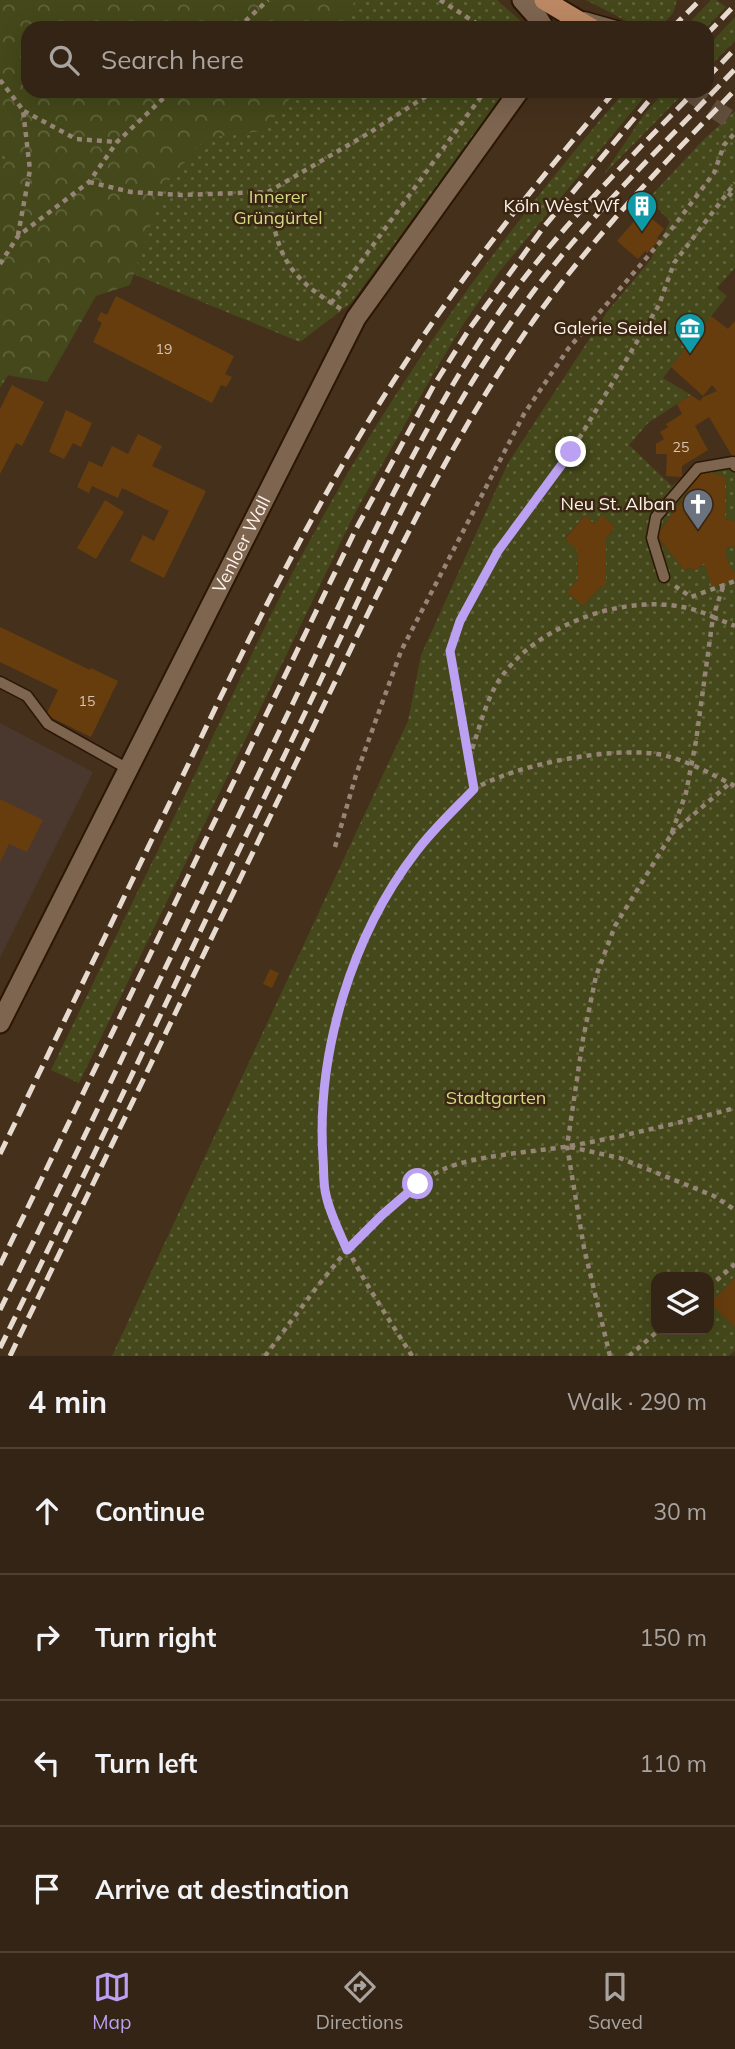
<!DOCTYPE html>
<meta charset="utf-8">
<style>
body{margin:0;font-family:Mulish,sans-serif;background:#3c2c1e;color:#f1f3f6}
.controls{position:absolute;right:21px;bottom:21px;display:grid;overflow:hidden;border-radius:14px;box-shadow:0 7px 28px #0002}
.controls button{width:63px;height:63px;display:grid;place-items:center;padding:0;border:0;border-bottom:2px solid #4e4134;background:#342415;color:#f1f3f6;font:35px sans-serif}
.stop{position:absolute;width:21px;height:21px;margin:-16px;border:5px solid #bca0f2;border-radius:50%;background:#fff}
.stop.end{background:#bca0f2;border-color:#fff;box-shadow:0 2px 7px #0008}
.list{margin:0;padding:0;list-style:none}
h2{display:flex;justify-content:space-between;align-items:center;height:91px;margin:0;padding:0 28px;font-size:30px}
h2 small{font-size:23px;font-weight:400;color:#a9a4a0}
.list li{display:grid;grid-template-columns:46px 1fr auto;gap:21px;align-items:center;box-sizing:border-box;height:126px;padding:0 28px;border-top:2px solid #4e4134}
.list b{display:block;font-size:26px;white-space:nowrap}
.list em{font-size:23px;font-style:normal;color:#a9a4a0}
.icon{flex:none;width:38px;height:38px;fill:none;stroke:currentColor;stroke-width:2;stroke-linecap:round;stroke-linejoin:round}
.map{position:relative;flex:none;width:735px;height:1356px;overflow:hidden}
.search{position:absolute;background:#342415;box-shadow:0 7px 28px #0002;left:21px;right:21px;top:21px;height:77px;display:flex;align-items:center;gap:18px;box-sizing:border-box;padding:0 24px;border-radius:21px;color:#a9a4a0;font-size:26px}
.sheet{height:595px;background:#342415}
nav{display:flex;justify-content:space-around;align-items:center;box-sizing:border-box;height:98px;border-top:2px solid #4e4134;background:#342415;font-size:19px;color:#a9a4a0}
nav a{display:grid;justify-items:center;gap:4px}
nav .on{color:#bca0f2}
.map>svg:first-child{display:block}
.education{fill:#4a382f}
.grass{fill:url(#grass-dots);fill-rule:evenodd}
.forest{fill:url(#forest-crowns)}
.building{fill:#673d0e}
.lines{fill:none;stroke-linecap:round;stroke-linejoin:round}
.primary-tunnel{stroke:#614d3b;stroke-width:19;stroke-dasharray:19 10;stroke-linecap:butt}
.service-casing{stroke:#2b1704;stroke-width:13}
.tertiary-casing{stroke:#2b1704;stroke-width:23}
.primary-casing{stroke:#2b1704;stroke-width:23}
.path{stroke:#968576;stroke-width:4.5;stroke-dasharray:5 5;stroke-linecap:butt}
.service{stroke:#7d6550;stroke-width:10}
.tertiary{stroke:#7d6550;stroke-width:19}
.primary{stroke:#bc8864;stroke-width:19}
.rail{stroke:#e7dacf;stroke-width:5;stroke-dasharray:14 7;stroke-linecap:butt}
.route{stroke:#bca0f2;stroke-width:9}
.labels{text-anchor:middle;stroke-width:5;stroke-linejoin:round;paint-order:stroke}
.number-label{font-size:14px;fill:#d8c5b2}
.park-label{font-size:18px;fill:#d1da82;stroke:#3a2612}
.poi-label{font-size:18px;fill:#fef2e9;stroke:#3a2612;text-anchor:end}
.street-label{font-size:18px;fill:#fef2e9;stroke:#3a2612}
</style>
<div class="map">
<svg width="735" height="1356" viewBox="0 0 735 1356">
<defs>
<pattern id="grass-dots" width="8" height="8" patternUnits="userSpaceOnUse" patternTransform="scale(1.75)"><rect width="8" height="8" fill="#44481a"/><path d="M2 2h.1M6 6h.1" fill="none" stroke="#60633b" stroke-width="1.8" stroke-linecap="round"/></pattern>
<pattern id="forest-crowns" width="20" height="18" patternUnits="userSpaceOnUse" patternTransform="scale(1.75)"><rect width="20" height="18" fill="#44481a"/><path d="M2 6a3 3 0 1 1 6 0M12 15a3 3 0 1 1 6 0" fill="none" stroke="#60633b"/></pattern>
</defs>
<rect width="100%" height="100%" fill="#45301c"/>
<path class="education" d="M 0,723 L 93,772 L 0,957 Z"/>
<g class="grass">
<path d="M 0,0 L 497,0 L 529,28 L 28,28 L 28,91 L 506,91 L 351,303 L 300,342 L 84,254 L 0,388 Z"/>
<path d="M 586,0 L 677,0 L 673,13 L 660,28 L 640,28 Z"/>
<path d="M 711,0 L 716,0 L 726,7 L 706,28 L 684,28 Z"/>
<path d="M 735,17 L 735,41 L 707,69 L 707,47 Z"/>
<path d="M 625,91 L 649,91 L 500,271 L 464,323 L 431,378 L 356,511 L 79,1083 L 51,1070 C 100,968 150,867 199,766 C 238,683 276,600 321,520 C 406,366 510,224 625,91 Z"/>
<path d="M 665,91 L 686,91 L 604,174 L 645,113 Z"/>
<path d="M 735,111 L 735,268 L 717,288 L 727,296 L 663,378 L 691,395 L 648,423 L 629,445 L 672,486 L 695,467 L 735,461 L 735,521 L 725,519 L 725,511 L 682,499 L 657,536 L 684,570 L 690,568 L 696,570 L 702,564 L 726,556 L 726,548 L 735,546 L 735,1278 L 711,1303 L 735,1327 L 735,1350 L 729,1356 L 112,1356 L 408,721 L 421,655 L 508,463 L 607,312 L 651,259 L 670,221 L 648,199 L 703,140 ZM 585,515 L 594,524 L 602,516 L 615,527 L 606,538 L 606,586 L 601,586 L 583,606 L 567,592 L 578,579 L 577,550 L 565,538 ZM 656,1277 L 709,1277 L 709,1330 L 656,1330 Z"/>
</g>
<path class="forest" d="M 0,0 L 355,0 L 343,28 L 28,28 L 28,91 L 296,91 L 263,131 L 206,138 L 164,186 L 130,285 L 96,296 L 47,382 L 0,374 L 0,173 L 6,161 L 0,141 Z"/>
<g class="building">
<path d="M 643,211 L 664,229 L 657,238 L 659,240 L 647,253 L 645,251 L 638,259 L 617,241 Z"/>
<path d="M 116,296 L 234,356 L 225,374 L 232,377 L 226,387 L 221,385 L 212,403 L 93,342 L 102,323 L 97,320 L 101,312 L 107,315 Z"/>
<path d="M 711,316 L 728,329 L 735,321 L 735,461 L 709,417 L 695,426 L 708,450 L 682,466 L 682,477 L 666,476 L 667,454 L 656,454 L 656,444 L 664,439 L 660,432 L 668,427 L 666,424 L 682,414 L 677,404 L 691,395 L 700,401 L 703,397 L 717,391 L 712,385 L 703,396 L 671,367 Z"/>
<path d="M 12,385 L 44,402 L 22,446 L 16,443 L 0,474 L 0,409 Z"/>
<path d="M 66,410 L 92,423 L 81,447 L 73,443 L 64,459 L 49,452 Z"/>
<path d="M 138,434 L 162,446 L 152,466 L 206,491 L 164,578 L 130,561 L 143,535 L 154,541 L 169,511 L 122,488 L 118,498 L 92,486 L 89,493 L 77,487 L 89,461 L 102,467 L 112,446 L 128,454 Z"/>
<path d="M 702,470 L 725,477 L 725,519 L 735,521 L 735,546 L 726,548 L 726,556 L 732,572 L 735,571 L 735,579 L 712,587 L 704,563 L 696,570 L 690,568 L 684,570 L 657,536 Z"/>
<path d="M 105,500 L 124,512 L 96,559 L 77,548 Z"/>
<path d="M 585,515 L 594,524 L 602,515 L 615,527 L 606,538 L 606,586 L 601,586 L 583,606 L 567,592 L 578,579 L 577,550 L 565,539 Z"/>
<path d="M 0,627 L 90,670 L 91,668 L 118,681 L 91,737 L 46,715 L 58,690 L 0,662 Z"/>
<path d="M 0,799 L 43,820 L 27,852 L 9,844 L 0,862 Z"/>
<path d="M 270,969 L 279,973 L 272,988 L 263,984 Z"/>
<path d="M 735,1278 L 735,1327 L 710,1303 Z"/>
</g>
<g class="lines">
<path class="primary-tunnel" d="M 688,91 L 735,123"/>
<g class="service-casing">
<g id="service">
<path d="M 585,17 L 624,28"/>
<path d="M 664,577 L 652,538 L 656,517 L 698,468 L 733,462 L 735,466"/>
<path d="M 0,682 L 27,696 L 48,724 L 128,769"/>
</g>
</g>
<g class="tertiary-casing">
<g id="tertiary">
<path d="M 522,0 L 538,18 L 544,28"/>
<path id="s1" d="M 0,1023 L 356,318 L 519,91"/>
</g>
</g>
<g class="primary-casing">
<path id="primary" d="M 544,0 L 591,28"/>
</g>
<g class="path">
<path d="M 440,0 L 484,28"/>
<path d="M 238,28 L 268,0"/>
<path d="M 0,80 L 23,110 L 30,170 L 18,235"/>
<path d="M 24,111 L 76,139 L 117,142"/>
<path d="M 89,182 L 131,192 L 181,195 L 268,192 L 369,133 L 434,91"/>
<path d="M 268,192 C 277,255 285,275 341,309"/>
<path d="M 728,193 L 735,198"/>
<path d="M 0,264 L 18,236 L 89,182 L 117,142 L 171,91"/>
<path d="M 331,303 L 485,91"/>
<path d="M 675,586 L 691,597 L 735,581"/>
<path d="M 469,758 C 477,736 484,707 495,687 C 532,621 645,583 713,617 L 723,587"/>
<path d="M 474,789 L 450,651 L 460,621 L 498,551 L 571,452 L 659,305 L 674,263 L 735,183"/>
<path d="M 671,834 L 730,783"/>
<path d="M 335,847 L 356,775 L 401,651 L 524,414 L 568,349 L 674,226 L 714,173 L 724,145 L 735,133"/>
<path d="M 570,1147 L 620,1158 L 714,1196 L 735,1210"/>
<path d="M 709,1287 L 735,1264"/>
<path d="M 265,1356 C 310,1297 376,1199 444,1169 C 473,1156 530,1152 564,1147 C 621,1137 679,1123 735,1108"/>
<path d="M 412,1356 C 384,1311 353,1267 334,1218 C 331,1210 327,1201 326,1193 C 306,1067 353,918 440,826 C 451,814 463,796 476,788 C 518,764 609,747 657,754 C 683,758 711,774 735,786"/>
<path d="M 610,1356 L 584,1248 L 567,1146 L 583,1039 L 596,976 L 615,926 L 671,835 L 686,793 L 696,741 L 713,617 L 735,626"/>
<path d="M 629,1356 L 659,1330"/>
</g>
<use href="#service" class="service"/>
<use href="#tertiary" class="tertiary"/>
<use href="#primary" class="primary"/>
<g class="rail">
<path d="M 672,28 L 700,0"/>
<path d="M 707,34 L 735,5"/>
<path d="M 707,78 L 735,49"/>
<path d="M 0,1154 C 62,1026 124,897 186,769 C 251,633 318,497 400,371 C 464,272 538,180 615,91"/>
<path d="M 0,1265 L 355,531 L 434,385 L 470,328 L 543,228 L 657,91"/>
<path d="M 0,1310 C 99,1108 195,905 293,703 C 357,569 417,430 502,308 C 558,229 627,161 695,91"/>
<path d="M 0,1348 C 103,1138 202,926 304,715 C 369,580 429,437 517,314 C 580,224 660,149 735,69"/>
<path d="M 10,1356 C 105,1159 200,962 295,765 C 369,613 438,456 536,317 C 595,235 664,163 735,90"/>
</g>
</g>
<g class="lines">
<path class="route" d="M 418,1184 L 382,1215 L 347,1250 C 340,1233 330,1214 326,1195 C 323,1184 324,1170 323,1158 C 316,1053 352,935 416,852 C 433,829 455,809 474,789 L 450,651 L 460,621 L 498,551 L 571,452"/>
</g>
<defs>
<g id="building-pin" transform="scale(1.575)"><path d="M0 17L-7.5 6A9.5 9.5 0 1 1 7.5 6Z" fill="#0f9aa8" stroke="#3a2612"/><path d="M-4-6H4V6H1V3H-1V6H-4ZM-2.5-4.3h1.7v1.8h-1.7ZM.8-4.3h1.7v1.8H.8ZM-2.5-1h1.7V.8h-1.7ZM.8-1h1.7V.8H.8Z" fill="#fff"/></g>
<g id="museum-pin" transform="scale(1.575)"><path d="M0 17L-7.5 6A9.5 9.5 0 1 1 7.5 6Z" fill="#0f9aa8" stroke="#3a2612"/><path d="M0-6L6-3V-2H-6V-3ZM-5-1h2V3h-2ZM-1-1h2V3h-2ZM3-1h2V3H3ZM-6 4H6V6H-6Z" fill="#fff"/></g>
<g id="church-pin" transform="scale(1.575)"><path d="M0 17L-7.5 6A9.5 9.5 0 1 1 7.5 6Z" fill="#6b7280" stroke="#3a2612"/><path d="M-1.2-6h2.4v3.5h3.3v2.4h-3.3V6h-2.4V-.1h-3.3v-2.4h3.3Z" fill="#fff"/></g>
</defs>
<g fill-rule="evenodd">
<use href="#building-pin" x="642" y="206"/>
<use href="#museum-pin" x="690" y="328"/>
<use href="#church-pin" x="698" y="504"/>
</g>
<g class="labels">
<g class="number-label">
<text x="164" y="354">19</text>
<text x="681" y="452">25</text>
<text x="87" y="706">15</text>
</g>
<g class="park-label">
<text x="278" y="203">Innerer<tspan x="278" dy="21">Grüngürtel</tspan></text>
<text x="496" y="1104">Stadtgarten</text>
</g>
<g class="poi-label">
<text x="619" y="212">Köln West Wf</text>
<text x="667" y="334">Galerie Seidel</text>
<text x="675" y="510">Neu St. Alban</text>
</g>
<g class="street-label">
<text dy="6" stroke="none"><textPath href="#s1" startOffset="536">Venloer Wall</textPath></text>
</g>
</g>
</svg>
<div class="controls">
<button><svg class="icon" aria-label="layers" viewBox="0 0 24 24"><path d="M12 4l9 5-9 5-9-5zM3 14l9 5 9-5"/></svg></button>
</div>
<div class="stop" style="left:418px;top:1184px"></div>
<div class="stop end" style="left:571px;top:452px"></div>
<div class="search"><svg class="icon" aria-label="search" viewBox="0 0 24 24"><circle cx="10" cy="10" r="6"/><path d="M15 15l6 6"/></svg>Search here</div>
</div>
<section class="sheet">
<h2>4 min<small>Walk · 290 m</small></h2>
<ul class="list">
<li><svg class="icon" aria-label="ahead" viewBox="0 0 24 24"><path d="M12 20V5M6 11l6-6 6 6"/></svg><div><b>Continue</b></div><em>30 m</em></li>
<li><svg class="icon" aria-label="right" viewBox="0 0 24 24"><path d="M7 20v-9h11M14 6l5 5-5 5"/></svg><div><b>Turn right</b></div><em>150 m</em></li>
<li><svg class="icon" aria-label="left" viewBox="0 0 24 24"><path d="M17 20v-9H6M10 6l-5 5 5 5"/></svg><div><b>Turn left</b></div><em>110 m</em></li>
<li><svg class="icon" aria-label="arrive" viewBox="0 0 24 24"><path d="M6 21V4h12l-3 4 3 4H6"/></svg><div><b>Arrive at destination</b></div></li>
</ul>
</section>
<nav>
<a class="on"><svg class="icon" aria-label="map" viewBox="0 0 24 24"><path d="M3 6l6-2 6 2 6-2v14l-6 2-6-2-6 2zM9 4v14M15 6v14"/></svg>Map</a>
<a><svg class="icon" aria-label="directions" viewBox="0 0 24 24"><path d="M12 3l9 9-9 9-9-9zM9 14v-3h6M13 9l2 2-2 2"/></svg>Directions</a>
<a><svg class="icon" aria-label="saved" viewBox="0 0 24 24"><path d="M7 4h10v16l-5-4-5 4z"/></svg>Saved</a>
</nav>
